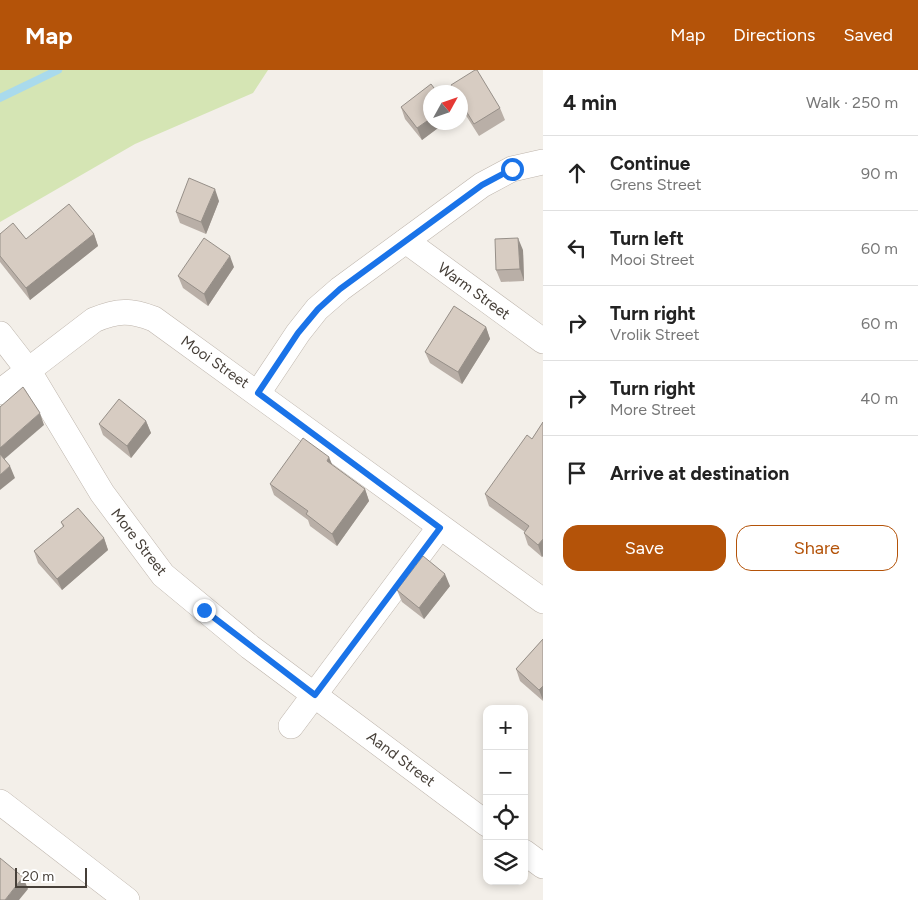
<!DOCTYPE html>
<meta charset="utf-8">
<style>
body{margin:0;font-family:Figtree,sans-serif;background:#f6f6f6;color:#222}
.controls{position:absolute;right:15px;bottom:15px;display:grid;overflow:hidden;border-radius:10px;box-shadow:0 2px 8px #0003}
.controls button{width:45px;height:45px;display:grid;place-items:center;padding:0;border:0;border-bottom:1px solid #e0e0e0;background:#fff;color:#222;font:25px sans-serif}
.compass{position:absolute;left:423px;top:15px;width:45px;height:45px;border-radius:50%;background:#fff;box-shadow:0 2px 8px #0003;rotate:50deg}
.scale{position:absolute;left:15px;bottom:12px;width:72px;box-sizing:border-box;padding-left:5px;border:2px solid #463f38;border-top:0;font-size:14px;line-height:18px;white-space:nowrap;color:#463f38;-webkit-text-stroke:4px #fff;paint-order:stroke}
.stop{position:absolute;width:15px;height:15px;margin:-11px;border:4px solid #1a73e8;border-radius:50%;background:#fff}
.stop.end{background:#1a73e8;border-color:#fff;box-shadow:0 1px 5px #0008}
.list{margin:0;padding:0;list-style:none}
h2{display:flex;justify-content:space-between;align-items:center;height:65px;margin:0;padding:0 20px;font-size:21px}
h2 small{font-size:16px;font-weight:400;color:#767676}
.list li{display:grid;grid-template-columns:32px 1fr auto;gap:15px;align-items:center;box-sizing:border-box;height:75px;padding:0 20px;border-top:1px solid #e0e0e0}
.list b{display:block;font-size:19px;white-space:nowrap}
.list p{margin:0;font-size:16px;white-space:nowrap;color:#767676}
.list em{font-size:16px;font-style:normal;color:#767676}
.actions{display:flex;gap:10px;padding:15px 20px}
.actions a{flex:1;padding:11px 0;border:1px solid #b45309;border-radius:15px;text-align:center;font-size:18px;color:#b45309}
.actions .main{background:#b45309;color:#fff}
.icon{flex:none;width:28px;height:28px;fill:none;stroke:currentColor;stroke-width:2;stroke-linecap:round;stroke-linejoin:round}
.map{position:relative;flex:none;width:543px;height:830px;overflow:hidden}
header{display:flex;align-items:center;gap:30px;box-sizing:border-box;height:70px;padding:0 25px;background:#b45309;color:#fff}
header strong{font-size:24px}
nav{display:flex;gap:28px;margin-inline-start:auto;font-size:18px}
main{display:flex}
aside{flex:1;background:#fff}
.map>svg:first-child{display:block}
.green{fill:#d5e5b4}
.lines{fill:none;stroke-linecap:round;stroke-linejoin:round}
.stream{stroke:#a9daec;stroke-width:8}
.minor-casing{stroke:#beb5ac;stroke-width:26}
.minor{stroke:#fff;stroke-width:25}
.wall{fill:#b9afa7}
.shaded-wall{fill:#968f88}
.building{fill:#d7ccc2;stroke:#968f88}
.route{stroke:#1a73e8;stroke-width:6}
.labels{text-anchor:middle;stroke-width:4;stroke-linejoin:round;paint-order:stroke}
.street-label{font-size:15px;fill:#463f38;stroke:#fff}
</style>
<header>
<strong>Map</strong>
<nav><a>Map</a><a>Directions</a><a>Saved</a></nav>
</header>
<main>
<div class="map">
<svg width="543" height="830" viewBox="0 0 543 830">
<rect width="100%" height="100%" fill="#f3efe9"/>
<path class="green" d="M 0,0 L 268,0 L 253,23 L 135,74 L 0,152 Z"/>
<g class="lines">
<path class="stream" d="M 0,28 L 58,0"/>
<g class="minor-casing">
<g id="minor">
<path d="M 406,171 L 543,271"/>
<path d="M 0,264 L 28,300 L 102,423 L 163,505 L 250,577 L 487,754"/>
<path d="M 0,322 L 94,250 C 118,240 130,240 154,249 L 543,531"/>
<path d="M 258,323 L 298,263 L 317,239 L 340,219 L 482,115 L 512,99 L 543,92"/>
<path d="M 291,656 L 439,458"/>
<path d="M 0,732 L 127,830"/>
<path d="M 524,782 L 543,796"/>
</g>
</g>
<use href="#minor" class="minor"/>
</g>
<g class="wall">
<path d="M 451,15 L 500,38 L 505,50 L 479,66 L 460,36 L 460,22 L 454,22 Z"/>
<path d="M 401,37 L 430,52 L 446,52 L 422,70 L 405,49 Z"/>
<path d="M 219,131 L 206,164 L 180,153 L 176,142 Z"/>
<path d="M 0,164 L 26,169 L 94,164 L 98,176 L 30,230 L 0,192 Z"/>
<path d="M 523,180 L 524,211 L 501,212 L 496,200 Z"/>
<path d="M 234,197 L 208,236 L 183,218 L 178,206 Z"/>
<path d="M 486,257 L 490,269 L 462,314 L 430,293 L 425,282 Z"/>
<path d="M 146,351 L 151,363 L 131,388 L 103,365 L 99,354 Z"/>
<path d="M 543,352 L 543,486 L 542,487 L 528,475 L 524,463 L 525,462 L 489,436 L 485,424 L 532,369 Z"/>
<path d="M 332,395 L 365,419 L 369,431 L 337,476 L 310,456 L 308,450 L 274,425 L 270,414 Z"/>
<path d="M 61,452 L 104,468 L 108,480 L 62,520 L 38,493 L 34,481 L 63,457 Z"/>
<path d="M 450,516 L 424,549 L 402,532 L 397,520 Z"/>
<path d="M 543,569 L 543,631 L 520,611 L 516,599 Z"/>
</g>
<g class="shaded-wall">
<path d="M 430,49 L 430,52 L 446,52 L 422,70 L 417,58 Z"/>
<path d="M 215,119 L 219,131 L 206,164 L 201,152 Z"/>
<path d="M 94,164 L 98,176 L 30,230 L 26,218 Z"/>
<path d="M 518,168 L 523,180 L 524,211 L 520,199 Z"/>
<path d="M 230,186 L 234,197 L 208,236 L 204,224 Z"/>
<path d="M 486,257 L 490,269 L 462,314 L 458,302 Z"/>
<path d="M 40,343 L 44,355 L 1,392 L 0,388 L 0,378 Z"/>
<path d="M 146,351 L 151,363 L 131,388 L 127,376 Z"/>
<path d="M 329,387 L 334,399 L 327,391 Z"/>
<path d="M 10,396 L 15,408 L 0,420 L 0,405 Z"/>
<path d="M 365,419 L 369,431 L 337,476 L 332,464 Z"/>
<path d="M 104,468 L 108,480 L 62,520 L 57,509 Z"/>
<path d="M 543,469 L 543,486 L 542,487 L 538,475 Z"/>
<path d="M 445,504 L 450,516 L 424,549 L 419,538 Z"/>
<path d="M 543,616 L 543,630 L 539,620 Z"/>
<path d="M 23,807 L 28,819 L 19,830 L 5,830 Z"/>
</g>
<g class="building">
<path d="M 475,0 L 477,0 L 500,38 L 474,54 L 460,31 L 460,22 L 455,22 L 451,15 Z"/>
<path d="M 431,14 L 437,22 L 430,22 L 430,49 L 417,58 L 401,37 Z"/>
<path d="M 189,108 L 215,119 L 201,152 L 176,142 Z"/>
<path d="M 69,134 L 94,164 L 26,218 L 0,186 L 0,164 L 13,153 L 26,169 Z"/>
<path d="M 204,168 L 230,186 L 204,224 L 178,206 Z"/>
<path d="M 518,168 L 520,199 L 496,200 L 495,169 Z"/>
<path d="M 454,236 L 486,257 L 458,302 L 425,282 Z"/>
<path d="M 23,317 L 40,343 L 0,378 L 0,337 Z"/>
<path d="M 119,329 L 146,351 L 127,376 L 99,354 Z"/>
<path d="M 543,352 L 543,469 L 538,475 L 524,463 L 529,456 L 485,424 L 527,365 L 532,369 Z"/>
<path d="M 303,368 L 329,387 L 327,391 L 365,419 L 332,464 L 306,444 L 308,441 L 270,414 Z"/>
<path d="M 0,384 L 10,396 L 0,405 Z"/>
<path d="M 78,438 L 104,468 L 57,509 L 34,481 L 64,456 L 61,452 Z"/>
<path d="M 423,486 L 445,504 L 419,538 L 397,520 Z"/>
<path d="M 543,569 L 543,616 L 539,620 L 516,599 Z"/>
<path d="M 0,788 L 23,807 L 5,830 L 0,830 Z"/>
</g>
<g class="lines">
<path class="route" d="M 204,540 L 315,625 L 440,458 L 258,323 L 298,263 L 318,239 L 340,219 L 482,115 L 512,99"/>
</g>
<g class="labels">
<g class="street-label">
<text transform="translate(474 221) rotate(36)" y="5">Warm Street</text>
<text transform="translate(215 292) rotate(35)" y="5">Mooi Street</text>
<text transform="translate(139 472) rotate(52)" y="5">More Street</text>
<text transform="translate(401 689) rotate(37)" y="5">Aand Street</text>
</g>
</g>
</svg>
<div class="controls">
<button>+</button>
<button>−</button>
<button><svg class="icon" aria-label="locate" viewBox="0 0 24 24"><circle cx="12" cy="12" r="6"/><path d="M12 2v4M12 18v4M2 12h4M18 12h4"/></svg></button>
<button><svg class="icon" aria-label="layers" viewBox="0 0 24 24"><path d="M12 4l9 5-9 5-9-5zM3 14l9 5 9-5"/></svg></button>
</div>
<svg class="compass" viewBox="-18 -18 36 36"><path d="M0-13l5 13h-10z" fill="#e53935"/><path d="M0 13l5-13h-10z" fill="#767676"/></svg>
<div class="scale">20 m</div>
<div class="stop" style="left:512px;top:99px"></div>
<div class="stop end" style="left:204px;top:540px"></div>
</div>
<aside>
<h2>4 min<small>Walk · 250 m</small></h2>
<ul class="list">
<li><svg class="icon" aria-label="ahead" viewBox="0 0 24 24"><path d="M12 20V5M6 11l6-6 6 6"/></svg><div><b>Continue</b><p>Grens Street</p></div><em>90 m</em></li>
<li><svg class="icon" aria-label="left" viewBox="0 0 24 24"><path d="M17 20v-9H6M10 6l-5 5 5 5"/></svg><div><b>Turn left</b><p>Mooi Street</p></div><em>60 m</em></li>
<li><svg class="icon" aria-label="right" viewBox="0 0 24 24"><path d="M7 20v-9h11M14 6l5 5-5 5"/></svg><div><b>Turn right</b><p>Vrolik Street</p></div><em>60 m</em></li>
<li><svg class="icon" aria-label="right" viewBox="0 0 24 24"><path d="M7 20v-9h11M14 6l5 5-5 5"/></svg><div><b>Turn right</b><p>More Street</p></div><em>40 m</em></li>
<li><svg class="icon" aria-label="arrive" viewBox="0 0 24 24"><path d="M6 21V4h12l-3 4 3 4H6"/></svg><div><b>Arrive at destination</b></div></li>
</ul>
<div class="actions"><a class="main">Save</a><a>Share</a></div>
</aside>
</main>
